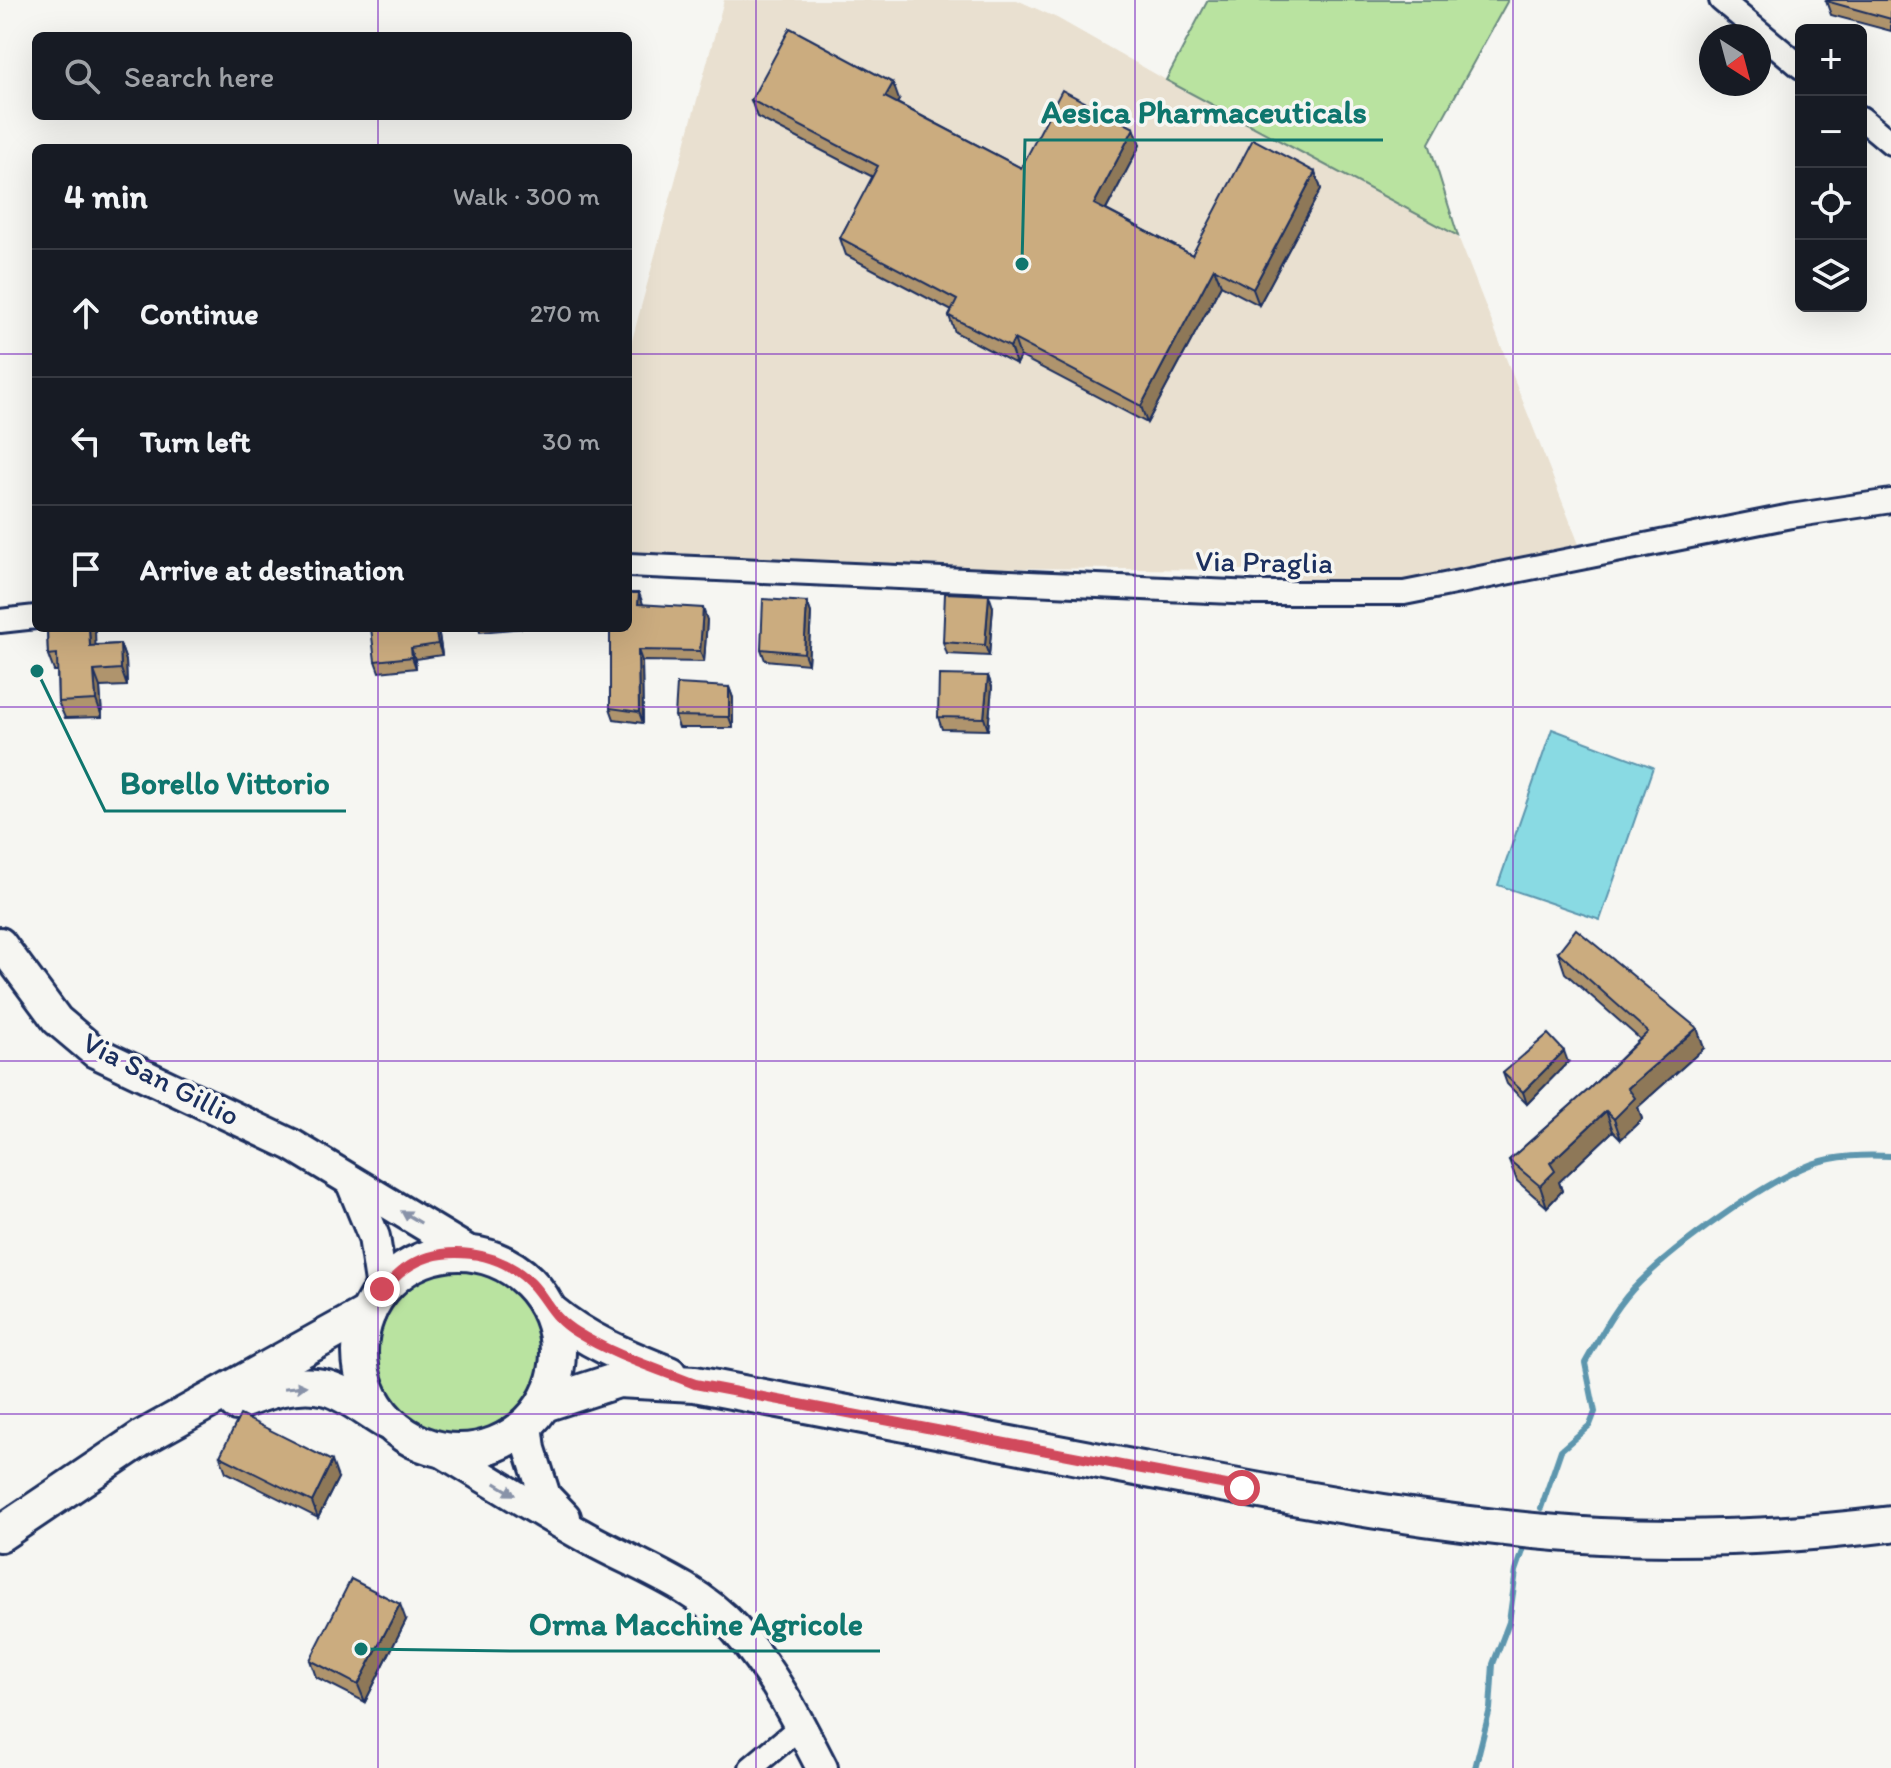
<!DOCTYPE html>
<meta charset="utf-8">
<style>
body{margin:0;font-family:Itim,sans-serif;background:#20242c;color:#f1f3f6}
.controls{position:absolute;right:24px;top:24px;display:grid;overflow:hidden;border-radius:12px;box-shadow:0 8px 32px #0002}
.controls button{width:72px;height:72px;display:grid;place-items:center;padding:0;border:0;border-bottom:2px solid #363941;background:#171b24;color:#f1f3f6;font:40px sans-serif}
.compass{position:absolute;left:1699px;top:24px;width:72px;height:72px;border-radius:50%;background:#171b24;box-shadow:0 8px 32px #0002;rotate:144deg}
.stop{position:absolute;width:24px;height:24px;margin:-18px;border:6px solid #d1495b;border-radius:50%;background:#fff}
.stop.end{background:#d1495b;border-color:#fff;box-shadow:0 2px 8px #0008}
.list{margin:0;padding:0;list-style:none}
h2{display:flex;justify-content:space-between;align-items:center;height:104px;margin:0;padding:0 32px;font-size:34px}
h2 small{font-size:26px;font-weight:400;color:#9ea1a6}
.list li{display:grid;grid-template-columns:52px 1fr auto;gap:24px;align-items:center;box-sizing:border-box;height:128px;padding:0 32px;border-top:2px solid #363941}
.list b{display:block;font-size:30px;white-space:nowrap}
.list em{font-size:26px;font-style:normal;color:#9ea1a6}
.icon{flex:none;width:44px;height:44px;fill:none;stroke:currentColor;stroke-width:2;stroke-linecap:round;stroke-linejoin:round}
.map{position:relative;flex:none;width:1891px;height:1768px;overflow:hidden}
.search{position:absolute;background:#171b24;box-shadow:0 8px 32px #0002;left:32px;top:32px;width:600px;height:88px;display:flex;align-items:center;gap:20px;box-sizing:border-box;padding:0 28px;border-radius:12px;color:#9ea1a6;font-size:30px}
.panel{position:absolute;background:#171b24;box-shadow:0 8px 32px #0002;left:32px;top:144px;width:600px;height:488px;border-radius:12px}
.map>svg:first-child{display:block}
.built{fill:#e9e0d0}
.green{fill:#b9e3a0;stroke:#6a897f;stroke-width:2}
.water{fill:#89dae3;stroke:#5d96ae;stroke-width:2}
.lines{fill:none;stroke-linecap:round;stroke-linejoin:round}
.stream{stroke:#5d96ae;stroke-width:6}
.street-casing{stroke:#1b2f5e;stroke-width:28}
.secondary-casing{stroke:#1b2f5e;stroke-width:36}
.primary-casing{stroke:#1b2f5e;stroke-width:40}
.street{stroke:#f6f6f2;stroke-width:22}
.secondary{stroke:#f6f6f2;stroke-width:30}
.primary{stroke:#f6f6f2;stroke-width:34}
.wall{fill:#af946d;stroke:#1b2f5e;stroke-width:2}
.shaded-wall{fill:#8e7859;stroke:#1b2f5e;stroke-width:2}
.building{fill:#cbac7f;stroke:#1b2f5e;stroke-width:2}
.oneway{fill:#8892a8}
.route{stroke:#d1495b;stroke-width:10}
.grid{fill:none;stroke:#7b2cbf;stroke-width:2;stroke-opacity:0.55}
.labels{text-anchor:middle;stroke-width:7;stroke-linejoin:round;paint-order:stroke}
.street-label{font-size:30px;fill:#1b2f5e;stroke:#f6f6f2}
.leader{fill:none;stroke:#0f766e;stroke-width:3}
.callout-dot{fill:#0f766e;stroke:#f6f6f2;stroke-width:3}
.callout-label{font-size:32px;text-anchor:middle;font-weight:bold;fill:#0f766e;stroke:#f6f6f2;stroke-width:7;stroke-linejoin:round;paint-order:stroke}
</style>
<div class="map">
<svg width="1891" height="1768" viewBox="0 0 1891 1768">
<rect width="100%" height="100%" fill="#f6f6f2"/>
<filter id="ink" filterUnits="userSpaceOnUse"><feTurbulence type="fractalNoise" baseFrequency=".0125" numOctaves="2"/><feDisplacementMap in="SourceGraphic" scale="16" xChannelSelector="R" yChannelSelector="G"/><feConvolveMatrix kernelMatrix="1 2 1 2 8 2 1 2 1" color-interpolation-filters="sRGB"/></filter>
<g filter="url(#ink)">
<path class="built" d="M 724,0 L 1017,0 L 1057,18 L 1166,80 L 1458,236 L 1584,557 L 1404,593 L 1242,570 L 628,565 L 628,355 Z"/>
<g class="green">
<path d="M 1208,0 L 1508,0 L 1429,143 L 1458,236 L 1166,80 Z"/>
<circle cx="460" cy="1355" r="89"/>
</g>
<path class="water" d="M 1552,729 L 1653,767 L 1600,920 L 1498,885 Z"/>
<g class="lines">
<g class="stream">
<path d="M 1541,1508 L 1561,1450 L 1590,1425 L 1595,1412 L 1585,1363 C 1601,1335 1616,1305 1640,1282 C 1677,1245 1763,1183 1812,1164 C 1837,1155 1865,1155 1891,1156"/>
<path d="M 1475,1768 L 1490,1709 L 1493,1664 L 1509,1622 L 1516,1571 L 1523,1551"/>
</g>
<g class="street-casing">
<g id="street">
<path d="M 1721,0 L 1801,67"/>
<path d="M 1861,118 L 1891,143"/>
<path d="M 628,565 L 1255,593 L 1404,593 L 1791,516 L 1891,501"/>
<path d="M 0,621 L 36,617"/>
<path d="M 751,1768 L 801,1726"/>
</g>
</g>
<g class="secondary-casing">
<g id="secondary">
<path d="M 0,943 L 57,1020 L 95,1052 L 292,1145 L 471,1253"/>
<path d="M 351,1181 L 374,1237 L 382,1289"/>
<path d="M 527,1424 L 530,1449 L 545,1496 L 565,1517"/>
<path d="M 438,1449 C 485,1477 532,1507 580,1534 C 632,1564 693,1583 735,1629 C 772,1670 797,1719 822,1768"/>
</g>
</g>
<g class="primary-casing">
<g id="primary">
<circle cx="459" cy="1352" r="99"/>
<path d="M 550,1311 C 586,1341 626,1357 669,1374"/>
<path d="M 236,1403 C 264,1392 297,1380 327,1388 C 348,1394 369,1412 387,1422"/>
<path d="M 544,1404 L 618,1380 L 695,1384 C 841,1411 986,1439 1131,1467 C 1286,1496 1442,1527 1600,1536 C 1697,1541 1794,1536 1891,1524"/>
<path d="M 0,1534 L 142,1438 L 368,1313"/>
</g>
</g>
<use href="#street" class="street"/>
<use href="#secondary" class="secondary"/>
<use href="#primary" class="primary"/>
</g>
<g class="wall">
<path d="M 1891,0 L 1891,31 L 1831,15 L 1826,1 Z"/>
<path d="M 751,100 L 899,100 L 897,103 L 1021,168 L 1134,128 L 1140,145 L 1106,210 L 1192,255 L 1315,172 L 1321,189 L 1259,305 L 1221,285 L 1147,423 L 1020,356 L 1016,364 L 955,332 L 949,316 L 952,311 L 846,255 L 840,238 L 873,177 L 757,117 Z"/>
<path d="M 807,602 L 811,613 L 808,664 L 765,660 L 761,649 Z"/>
<path d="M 643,605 L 707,620 L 704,662 L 642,661 L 643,723 L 614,719 L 610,708 Z"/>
<path d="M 993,607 L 989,656 L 947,654 L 943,642 Z"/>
<path d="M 47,628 L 95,628 L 95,645 L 120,644 L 126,661 L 127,686 L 100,687 L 102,717 L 65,718 L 58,702 L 57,671 L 54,671 L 48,655 Z"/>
<path d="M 438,628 L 442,655 L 415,659 L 416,668 L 379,672 L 375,661 Z"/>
<path d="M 479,628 L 524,628 L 480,632 Z"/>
<path d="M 988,676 L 992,687 L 988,730 L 942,729 L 938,717 Z"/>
<path d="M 729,687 L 733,698 L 733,728 L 679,728 L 675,716 Z"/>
<path d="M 1558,952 L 1704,1048 L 1638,1107 L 1642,1119 L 1621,1139 L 1613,1131 L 1559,1182 L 1562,1191 L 1547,1207 L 1517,1181 L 1509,1160 L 1587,1091 L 1640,1039 L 1565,973 Z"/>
<path d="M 1568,1062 L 1527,1104 L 1507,1084 L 1503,1073 Z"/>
<path d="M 220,1456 L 338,1478 L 318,1518 L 226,1472 Z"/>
<path d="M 406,1620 L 365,1702 L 316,1677 L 310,1660 Z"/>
</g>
<g class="shaded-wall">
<path d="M 893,83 L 899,100 L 891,114 L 885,97 Z"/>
<path d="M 1134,128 L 1140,145 L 1100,221 L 1094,204 Z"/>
<path d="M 1315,172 L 1321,189 L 1259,305 L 1253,289 Z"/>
<path d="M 1214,268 L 1221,285 L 1147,423 L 1141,406 Z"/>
<path d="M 1014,339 L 1020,356 L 1016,364 L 1010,347 Z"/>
<path d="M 639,593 L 643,604 L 643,616 L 638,604 Z"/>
<path d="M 989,595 L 993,607 L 989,656 L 985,645 Z"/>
<path d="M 807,602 L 811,613 L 808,664 L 804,653 Z"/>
<path d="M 703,608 L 707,620 L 704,662 L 700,651 Z"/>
<path d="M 89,628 L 95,628 L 96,662 L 90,646 Z"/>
<path d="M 435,628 L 438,628 L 442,655 L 438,644 Z"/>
<path d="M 120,644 L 126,661 L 127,686 L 121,669 Z"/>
<path d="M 411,648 L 415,659 L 416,668 L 412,657 Z"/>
<path d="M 638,650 L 642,661 L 643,723 L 639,712 Z"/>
<path d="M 94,671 L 100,687 L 102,717 L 96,700 Z"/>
<path d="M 988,676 L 992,687 L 988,730 L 984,718 Z"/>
<path d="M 729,687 L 733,698 L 733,728 L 729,717 Z"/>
<path d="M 1697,1028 L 1704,1048 L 1638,1107 L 1642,1119 L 1621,1139 L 1614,1119 L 1628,1088 Z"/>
<path d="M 1564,1051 L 1568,1062 L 1527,1104 L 1523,1092 Z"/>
<path d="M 1606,1111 L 1613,1131 L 1559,1182 L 1562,1191 L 1547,1207 L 1540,1186 L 1550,1163 Z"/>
<path d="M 332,1461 L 338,1478 L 318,1518 L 312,1502 Z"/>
<path d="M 400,1604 L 406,1620 L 365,1702 L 358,1685 Z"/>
</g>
<g class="building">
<path d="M 1827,0 L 1891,0 L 1891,22 L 1890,22 L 1891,19 L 1826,1 Z"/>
<path d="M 790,28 L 893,83 L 885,97 L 1021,168 L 1062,90 L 1134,128 L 1094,204 L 1192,255 L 1253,139 L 1315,172 L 1253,289 L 1214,268 L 1141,406 L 1014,339 L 1010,347 L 949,316 L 957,300 L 840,238 L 878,166 L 751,100 Z"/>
<path d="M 628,593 L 639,593 L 638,604 L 703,608 L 700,651 L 638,650 L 639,712 L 610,708 L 610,628 L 628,628 Z"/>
<path d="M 945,593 L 989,595 L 985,645 L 943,642 Z"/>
<path d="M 763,599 L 807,602 L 804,653 L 761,649 Z"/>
<path d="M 47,628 L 89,628 L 90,646 L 120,644 L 121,669 L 94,671 L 96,700 L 58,702 L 57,654 L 48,655 Z"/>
<path d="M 371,628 L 435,628 L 438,644 L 411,648 L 412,657 L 375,661 Z"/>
<path d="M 939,675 L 988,676 L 984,718 L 938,717 Z"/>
<path d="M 677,684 L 729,687 L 729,717 L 675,716 Z"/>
<path d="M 1576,929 L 1697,1028 L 1628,1088 L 1635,1098 L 1614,1119 L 1606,1111 L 1550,1163 L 1555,1171 L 1540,1186 L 1509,1160 L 1587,1091 L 1648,1032 L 1558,952 Z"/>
<path d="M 1548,1034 L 1564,1051 L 1523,1092 L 1503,1073 Z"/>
<path d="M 240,1415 L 332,1461 L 312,1502 L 220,1456 Z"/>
<path d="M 351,1579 L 400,1604 L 358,1685 L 310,1660 Z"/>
</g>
<defs><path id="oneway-solid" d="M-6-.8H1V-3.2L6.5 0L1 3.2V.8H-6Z" transform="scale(2)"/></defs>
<g class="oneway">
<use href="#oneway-solid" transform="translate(411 1217) rotate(-149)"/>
<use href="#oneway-solid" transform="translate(295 1387) rotate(-6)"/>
<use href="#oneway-solid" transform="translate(505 1489) rotate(31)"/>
</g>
</g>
<g class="lines" filter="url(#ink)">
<path class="route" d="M 382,1289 C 390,1283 397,1275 405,1269 C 443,1242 499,1251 531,1283 C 548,1301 551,1317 576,1332 C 613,1355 655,1368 695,1384 L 1242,1488"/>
</g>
<path class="grid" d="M 378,0 L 378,36M 756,0 L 756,1768M 1135,0 L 1135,1768M 1513,0 L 1513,1768M 378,116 L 378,148M 0,354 L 36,354M 628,354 L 1891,354M 378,628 L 378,1768M 0,707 L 1891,707M 0,1061 L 1891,1061M 0,1414 L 1891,1414"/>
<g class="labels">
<g class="street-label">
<text transform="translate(1264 562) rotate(1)" y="10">Via Praglia</text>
<text transform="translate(161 1079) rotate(27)" y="10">Via San Gillio</text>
</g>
</g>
<path class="leader" d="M1022 264L1025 140H1383M37 671L105 811H346M361 1649L512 1651H880"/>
<g class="callout-dot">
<circle cx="1022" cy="264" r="8"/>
<circle cx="37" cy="671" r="8"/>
<circle cx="361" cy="1649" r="8"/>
</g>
<g class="callout-label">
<text x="1204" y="123">Aesica Pharmaceuticals</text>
<text x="225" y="794">Borello Vittorio</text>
<text x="696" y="1635">Orma Macchine Agricole</text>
</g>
</svg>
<div class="controls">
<button>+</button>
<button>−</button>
<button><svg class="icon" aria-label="locate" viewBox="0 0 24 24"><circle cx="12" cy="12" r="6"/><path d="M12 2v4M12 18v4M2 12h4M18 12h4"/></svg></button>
<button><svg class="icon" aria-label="layers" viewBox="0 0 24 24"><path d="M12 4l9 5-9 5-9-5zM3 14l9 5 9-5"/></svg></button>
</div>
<svg class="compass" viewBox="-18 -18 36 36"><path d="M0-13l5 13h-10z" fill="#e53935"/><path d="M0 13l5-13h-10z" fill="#9ea1a6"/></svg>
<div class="stop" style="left:1242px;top:1488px"></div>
<div class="stop end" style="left:382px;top:1289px"></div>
<div class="search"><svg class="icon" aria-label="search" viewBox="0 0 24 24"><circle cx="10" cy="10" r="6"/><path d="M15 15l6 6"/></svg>Search here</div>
<section class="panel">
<h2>4 min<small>Walk · 300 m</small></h2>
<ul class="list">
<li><svg class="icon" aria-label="ahead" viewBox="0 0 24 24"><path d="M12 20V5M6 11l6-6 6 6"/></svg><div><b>Continue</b></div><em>270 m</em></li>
<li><svg class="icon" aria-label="left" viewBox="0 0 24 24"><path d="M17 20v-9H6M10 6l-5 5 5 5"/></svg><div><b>Turn left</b></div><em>30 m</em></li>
<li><svg class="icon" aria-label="arrive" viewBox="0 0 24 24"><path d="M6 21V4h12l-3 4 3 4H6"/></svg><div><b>Arrive at destination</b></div></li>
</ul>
</section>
</div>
